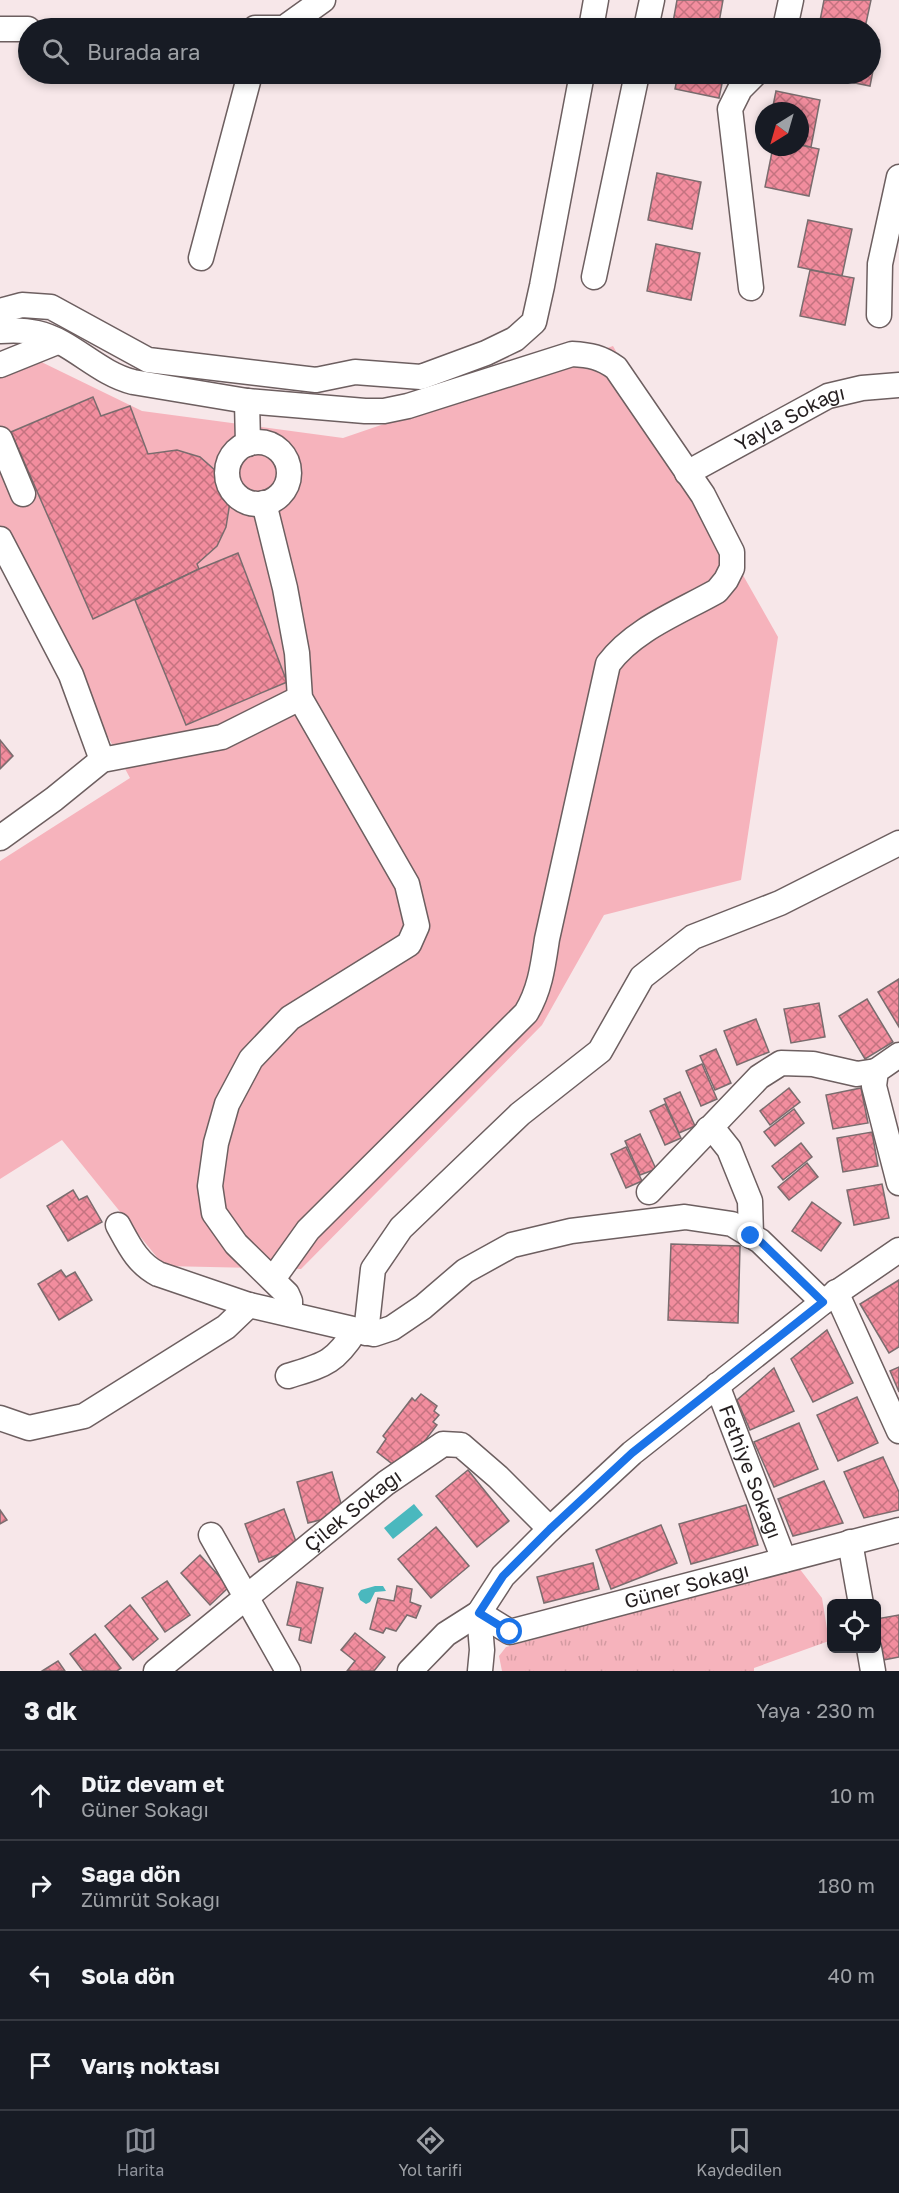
<!DOCTYPE html>
<html lang="tr">
<meta charset="utf-8">
<style>
body{margin:0;font-family:"Golos Text",sans-serif;background:#242831;color:#f1f3f6}
.controls{position:absolute;right:18px;bottom:18px;display:grid;overflow:hidden;border-radius:9px;box-shadow:0 3px 9px #0003}
.controls button{width:54px;height:54px;display:grid;place-items:center;padding:0;border:0;border-bottom:2px solid #363941;background:#171b24;color:#f1f3f6;font:30px sans-serif}
.compass{position:absolute;left:755px;top:102px;width:54px;height:54px;border-radius:50%;background:#171b24;box-shadow:0 3px 9px #0003;rotate:217deg}
.stop{position:absolute;width:18px;height:18px;margin:-14px;border:4px solid #1a73e8;border-radius:50%;background:#fff}
.stop.end{background:#1a73e8;border-color:#fff;box-shadow:0 2px 6px #0008}
.list{margin:0;padding:0;list-style:none}
h2{display:flex;justify-content:space-between;align-items:center;height:78px;margin:0;padding:0 24px;font-size:26px}
h2 small{font-size:20px;font-weight:400;color:#9ea1a6}
.list li{display:grid;grid-template-columns:39px 1fr auto;gap:18px;align-items:center;box-sizing:border-box;height:90px;padding:0 24px;border-top:2px solid #363941}
.list b{display:block;font-size:22px;white-space:nowrap}
.list p{margin:0;font-size:20px;white-space:nowrap;color:#9ea1a6}
.list em{font-size:20px;font-style:normal;color:#9ea1a6}
.icon{flex:none;width:33px;height:33px;fill:none;stroke:currentColor;stroke-width:2;stroke-linecap:round;stroke-linejoin:round}
.map{position:relative;flex:none;width:899px;height:1671px;overflow:hidden}
.search{position:absolute;background:#171b24;box-shadow:0 3px 9px #0003;left:18px;right:18px;top:18px;height:66px;display:flex;align-items:center;gap:15px;box-sizing:border-box;padding:0 21px;border-radius:33px;color:#9ea1a6;font-size:22px}
.sheet{height:438px;background:#171b24}
nav{display:flex;justify-content:space-around;align-items:center;box-sizing:border-box;height:84px;border-top:2px solid #363941;background:#171b24;font-size:16px;color:#9ea1a6}
nav a{display:grid;justify-items:center;gap:3px}
nav .on{color:#8c9099}
.map>svg:first-child{display:block}
.grass{fill:url(#grass-tufts)}
.pitch{fill:#f6b3bc}
.water{fill:#4ab8be}
.building{fill:url(#building-cross-hatch);stroke:#7a6c6e;stroke-width:1.5}
.lines{fill:none;stroke-linecap:round;stroke-linejoin:round}
.minor-casing{stroke:#6d5f60;stroke-width:27}
.minor{stroke:#fff;stroke-width:24}
.route{stroke:#1a73e8;stroke-width:8}
.labels{text-anchor:middle;stroke-width:5;stroke-linejoin:round;paint-order:stroke}
.street-label{font-size:20px;fill:#251f20;stroke:#fff}
</style>
<div class="map">
<svg width="899" height="1671" viewBox="0 0 899 1671">
<defs>
<pattern id="grass-tufts" width="24" height="20" patternUnits="userSpaceOnUse" patternTransform="scale(1.5)"><rect width="24" height="20" fill="#f6b3bc"/><path d="M3 7l-1-3M5 7V3M7 7l1-3M15 17l-1-3M17 17v-4M19 17l1-3" fill="none" stroke="#d39aa1"/></pattern>
<pattern id="building-cross-hatch" width="8" height="8" patternUnits="userSpaceOnUse" patternTransform="scale(1.5)"><rect width="8" height="8" fill="#f28d9e"/><path d="M0 0l8 8M0 8l8-8" fill="none" stroke="#c47380"/></pattern>
</defs>
<rect width="100%" height="100%" fill="#f7e7e9"/>
<path class="grass" d="M 799,1568 L 822,1598 L 829,1641 L 754,1668 L 754,1671 L 502,1671 L 499,1656 L 506,1647 Z"/>
<path class="pitch" d="M 613,346 L 778,637 L 741,880 L 604,915 L 542,1025 L 301,1269 L 164,1266 L 62,1140 L 0,1179 L 0,861 L 130,778 L 0,535 L 0,370 L 27,355 L 142,411 L 343,438 Z"/>
<g class="water">
<path d="M 414,1504 L 423,1515 L 393,1539 L 384,1528 Z"/>
<path d="M 375,1586 L 383,1586 L 386,1591 L 375,1592 L 370,1602 L 366,1604 L 360,1600 L 358,1594 L 361,1590 Z"/>
</g>
<g class="building">
<path d="M 677,0 L 723,0 L 718,28 L 672,28 Z"/>
<path d="M 824,0 L 871,0 L 865,28 L 831,28 L 819,26 Z"/>
<path d="M 870,38 L 879,40 L 870,86 L 826,77 L 827,74 L 870,74 Z"/>
<path d="M 678,74 L 724,74 L 719,98 L 675,89 Z"/>
<path d="M 776,91 L 820,100 L 811,147 L 800,145 L 800,111 L 772,111 Z"/>
<path d="M 800,145 L 819,149 L 809,196 L 765,187 L 773,147 L 800,147 Z"/>
<path d="M 657,173 L 701,182 L 692,229 L 648,220 Z"/>
<path d="M 808,220 L 852,229 L 842,276 L 798,267 Z"/>
<path d="M 656,244 L 700,253 L 691,300 L 647,291 Z"/>
<path d="M 810,270 L 854,278 L 845,325 L 800,316 Z"/>
<path d="M 93,397 L 101,416 L 130,406 L 148,454 L 177,450 L 200,457 L 217,472 L 230,502 L 226,527 L 217,546 L 197,564 L 199,569 L 93,619 L 11,432 Z"/>
<path d="M 238,553 L 287,682 L 186,725 L 135,600 L 199,569 Z"/>
<path d="M 0,740 L 13,756 L 0,769 Z"/>
<path d="M 899,979 L 899,1027 L 878,992 Z"/>
<path d="M 867,999 L 893,1042 L 865,1059 L 839,1016 Z"/>
<path d="M 819,1003 L 825,1037 L 791,1043 L 784,1009 Z"/>
<path d="M 756,1019 L 769,1052 L 737,1065 L 724,1031 Z"/>
<path d="M 716,1049 L 731,1083 L 715,1090 L 700,1056 Z"/>
<path d="M 702,1064 L 717,1099 L 701,1106 L 686,1071 Z"/>
<path d="M 789,1088 L 800,1102 L 770,1125 L 760,1111 Z"/>
<path d="M 861,1088 L 868,1123 L 833,1129 L 826,1095 Z"/>
<path d="M 680,1092 L 695,1126 L 679,1133 L 664,1099 Z"/>
<path d="M 665,1104 L 681,1138 L 665,1145 L 650,1111 Z"/>
<path d="M 794,1109 L 804,1123 L 775,1146 L 764,1132 Z"/>
<path d="M 872,1132 L 878,1166 L 843,1172 L 837,1138 Z"/>
<path d="M 640,1134 L 656,1169 L 640,1175 L 625,1141 Z"/>
<path d="M 801,1143 L 812,1157 L 783,1180 L 772,1166 Z"/>
<path d="M 626,1147 L 642,1181 L 626,1188 L 611,1154 Z"/>
<path d="M 807,1163 L 818,1177 L 789,1200 L 778,1187 Z"/>
<path d="M 882,1184 L 889,1218 L 854,1225 L 847,1190 Z"/>
<path d="M 73,1190 L 79,1200 L 87,1196 L 102,1222 L 68,1241 L 47,1206 Z"/>
<path d="M 812,1202 L 841,1223 L 821,1251 L 792,1231 Z"/>
<path d="M 671,1244 L 740,1246 L 738,1323 L 668,1320 Z"/>
<path d="M 61,1270 L 66,1277 L 75,1272 L 92,1300 L 59,1320 L 38,1284 Z"/>
<path d="M 899,1280 L 899,1347 L 889,1353 L 860,1304 Z"/>
<path d="M 827,1330 L 853,1383 L 813,1402 L 791,1359 Z"/>
<path d="M 899,1367 L 899,1392 L 890,1371 Z"/>
<path d="M 774,1368 L 794,1411 L 750,1430 L 737,1400 Z"/>
<path d="M 421,1394 L 437,1406 L 434,1411 L 439,1415 L 433,1422 L 437,1425 L 414,1455 L 395,1466 L 377,1452 L 386,1439 L 383,1436 L 412,1398 L 415,1401 Z"/>
<path d="M 857,1397 L 878,1443 L 838,1461 L 817,1415 Z"/>
<path d="M 799,1423 L 818,1469 L 774,1487 L 754,1442 Z"/>
<path d="M 883,1457 L 899,1492 L 899,1510 L 864,1518 L 844,1472 Z"/>
<path d="M 468,1470 L 509,1521 L 477,1547 L 436,1496 Z"/>
<path d="M 332,1472 L 344,1514 L 308,1523 L 297,1482 Z"/>
<path d="M 824,1481 L 843,1523 L 793,1536 L 778,1499 Z"/>
<path d="M 746,1505 L 758,1545 L 691,1564 L 679,1524 Z"/>
<path d="M 284,1509 L 298,1547 L 259,1562 L 245,1524 Z"/>
<path d="M 0,1510 L 7,1520 L 0,1524 Z"/>
<path d="M 661,1525 L 677,1563 L 611,1589 L 596,1550 Z"/>
<path d="M 436,1527 L 469,1566 L 431,1598 L 398,1559 Z"/>
<path d="M 200,1555 L 229,1587 L 210,1605 L 181,1573 Z"/>
<path d="M 593,1563 L 599,1589 L 544,1603 L 537,1577 Z"/>
<path d="M 167,1581 L 190,1615 L 165,1632 L 142,1598 Z"/>
<path d="M 297,1582 L 323,1588 L 311,1643 L 299,1640 L 301,1628 L 287,1625 Z"/>
<path d="M 397,1586 L 412,1589 L 410,1602 L 421,1606 L 416,1618 L 407,1615 L 396,1631 L 386,1628 L 383,1633 L 370,1629 L 378,1598 L 394,1601 Z"/>
<path d="M 130,1605 L 158,1639 L 133,1660 L 105,1626 Z"/>
<path d="M 899,1615 L 899,1657 L 883,1660 L 876,1619 Z"/>
<path d="M 355,1633 L 385,1657 L 374,1671 L 347,1671 L 355,1661 L 341,1650 Z"/>
<path d="M 95,1634 L 121,1668 L 117,1671 L 83,1671 L 70,1654 Z"/>
<path d="M 58,1661 L 65,1671 L 42,1671 Z"/>
</g>
<g class="lines">
<g class="minor-casing">
<g id="minor">
<path d="M 255,28 L 284,28 L 323,0"/>
<path d="M 591,28 L 596,0"/>
<path d="M 646,28 L 652,0"/>
<path d="M 785,28 L 791,0"/>
<path d="M 0,29 L 28,29"/>
<path d="M 201,258 L 250,74"/>
<path d="M 594,277 L 637,74"/>
<path d="M 751,288 L 730,109 L 740,89 L 755,74"/>
<path d="M 0,311 L 22,305 L 51,307 L 148,360 L 316,380 L 355,372 L 421,377 L 486,353 L 515,339 L 534,322 L 542,286 L 582,74"/>
<path d="M 879,315 L 880,264 L 899,177"/>
<path d="M 0,331 C 13,330 25,330 37,333 C 72,341 97,373 133,382 L 247,401 L 365,411 L 384,411 L 408,406 L 572,354 C 590,355 601,357 616,368 L 703,495 L 732,552 L 732,568 L 726,580 L 717,591 C 680,612 634,629 608,664 L 547,939 C 543,966 540,990 526,1013 L 308,1230 L 273,1279"/>
<path d="M 0,365 L 57,342"/>
<path d="M 247,401 L 248,444"/>
<path d="M 0,439 L 23,494"/>
<circle cx="258" cy="473" r="31"/>
<path id="s1" d="M 687,473 L 828,396 L 862,388 L 899,385"/>
<path d="M 264,503 L 285,588 L 297,653 L 300,698 L 407,884 L 417,926 L 409,944 L 290,1018 L 251,1059 L 227,1104 L 216,1143 L 210,1186 L 214,1213 L 236,1244 L 287,1294 L 290,1301 L 290,1314"/>
<path d="M 0,539 L 71,675 L 102,760"/>
<path d="M 0,838 L 54,799 L 102,760 L 222,737 L 300,698"/>
<path d="M 899,1055 L 876,1071 L 874,1086 L 899,1183"/>
<path d="M 708,1129 L 717,1134 L 729,1149 L 750,1201 L 751,1236"/>
<path d="M 649,1192 L 759,1077 L 781,1063 L 813,1064 L 857,1074 L 876,1071"/>
<path d="M 118,1225 C 129,1245 137,1263 158,1274 L 249,1305 L 374,1334 L 392,1328 L 423,1307 L 465,1271 L 512,1245 L 571,1231 L 685,1217 L 732,1224 L 760,1241 L 823,1302"/>
<path d="M 836,1292 L 899,1431"/>
<path d="M 366,1333 L 373,1269 L 401,1228 L 520,1114 L 600,1051 L 642,977 L 693,937 L 780,903 L 899,843"/>
<path d="M 288,1376 C 323,1365 334,1364 355,1331"/>
<path id="s2" d="M 717,1385 L 784,1560"/>
<path d="M 0,1418 L 29,1428 L 84,1416 L 226,1327 L 249,1305"/>
<path d="M 211,1535 L 288,1671"/>
<path d="M 850,1542 L 861,1604"/>
<path id="s3" d="M 479,1613 L 510,1632 L 899,1530"/>
<path d="M 479,1613 L 482,1650 L 480,1671"/>
<path d="M 869,1648 L 873,1671"/>
<path id="s4" d="M 156,1671 L 386,1483 L 443,1444 L 461,1445 L 498,1477 L 550,1529"/>
<path d="M 410,1671 L 446,1634 L 479,1613 L 503,1576 L 550,1529 L 632,1453 L 823,1302 L 899,1250"/>
</g>
</g>
<use href="#minor" class="minor"/>
</g>
<g class="lines">
<path class="route" d="M 510,1632 L 479,1613 L 503,1576 L 550,1529 L 632,1453 L 823,1302 L 760,1241 L 751,1236"/>
</g>
<g class="labels">
<g class="street-label">
<text dy="7" stroke="none"><textPath href="#s1" startOffset="117">Yayla Sokağı</textPath></text>
<text dy="7" stroke="none"><textPath href="#s2" startOffset="93">Fethiye Sokağı</textPath></text>
<text dy="7" stroke="none"><textPath href="#s4" startOffset="254">Çilek Sokağı</textPath></text>
<text dy="7" stroke="none"><textPath href="#s3" startOffset="219">Güner Sokağı</textPath></text>
</g>
</g>
</svg>
<div class="controls">
<button><svg class="icon" aria-label="locate" viewBox="0 0 24 24"><circle cx="12" cy="12" r="6"/><path d="M12 2v4M12 18v4M2 12h4M18 12h4"/></svg></button>
</div>
<svg class="compass" viewBox="-18 -18 36 36"><path d="M0-13l5 13h-10z" fill="#e53935"/><path d="M0 13l5-13h-10z" fill="#9ea1a6"/></svg>
<div class="stop" style="left:510px;top:1632px"></div>
<div class="stop end" style="left:751px;top:1236px"></div>
<div class="search"><svg class="icon" aria-label="search" viewBox="0 0 24 24"><circle cx="10" cy="10" r="6"/><path d="M15 15l6 6"/></svg>Burada ara</div>
</div>
<section class="sheet">
<h2>3 dk<small>Yaya · 230 m</small></h2>
<ul class="list">
<li><svg class="icon" aria-label="ahead" viewBox="0 0 24 24"><path d="M12 20V5M6 11l6-6 6 6"/></svg><div><b>Düz devam et</b><p>Güner Sokağı</p></div><em>10 m</em></li>
<li><svg class="icon" aria-label="right" viewBox="0 0 24 24"><path d="M7 20v-9h11M14 6l5 5-5 5"/></svg><div><b>Sağa dön</b><p>Zümrüt Sokağı</p></div><em>180 m</em></li>
<li><svg class="icon" aria-label="left" viewBox="0 0 24 24"><path d="M17 20v-9H6M10 6l-5 5 5 5"/></svg><div><b>Sola dön</b></div><em>40 m</em></li>
<li><svg class="icon" aria-label="arrive" viewBox="0 0 24 24"><path d="M6 21V4h12l-3 4 3 4H6"/></svg><div><b>Varış noktası</b></div></li>
</ul>
</section>
<nav>
<a class="on"><svg class="icon" aria-label="map" viewBox="0 0 24 24"><path d="M3 6l6-2 6 2 6-2v14l-6 2-6-2-6 2zM9 4v14M15 6v14"/></svg>Harita</a>
<a><svg class="icon" aria-label="directions" viewBox="0 0 24 24"><path d="M12 3l9 9-9 9-9-9zM9 14v-3h6M13 9l2 2-2 2"/></svg>Yol tarifi</a>
<a><svg class="icon" aria-label="saved" viewBox="0 0 24 24"><path d="M7 4h10v16l-5-4-5 4z"/></svg>Kaydedilen</a>
</nav>
